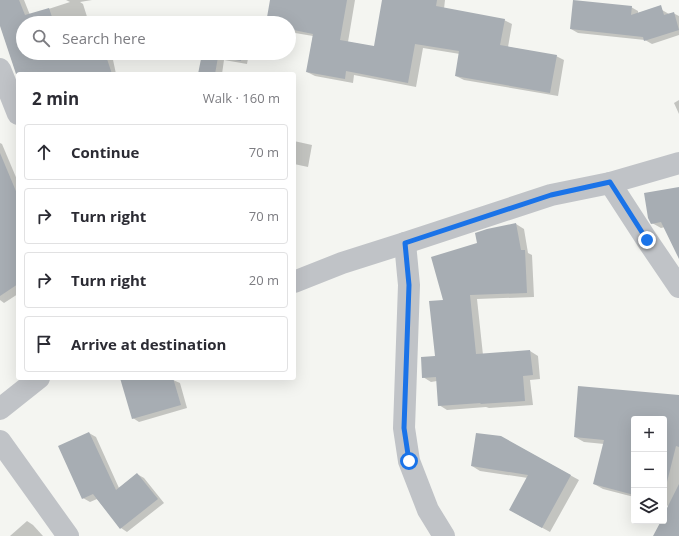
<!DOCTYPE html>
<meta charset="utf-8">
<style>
body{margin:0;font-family:"Open Sans",sans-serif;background:#f7f7f7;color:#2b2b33}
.controls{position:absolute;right:12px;bottom:12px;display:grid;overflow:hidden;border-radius:4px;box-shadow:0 4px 16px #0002}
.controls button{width:36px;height:36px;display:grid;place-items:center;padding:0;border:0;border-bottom:1px solid #e1e1e2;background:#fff;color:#2b2b33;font:20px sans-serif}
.stop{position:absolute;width:12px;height:12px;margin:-9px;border:3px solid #1a73e8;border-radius:50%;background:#fff}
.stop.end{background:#1a73e8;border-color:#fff;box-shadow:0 1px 4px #0008}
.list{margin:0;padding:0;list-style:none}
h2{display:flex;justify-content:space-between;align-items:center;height:52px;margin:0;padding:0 16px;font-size:17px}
h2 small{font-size:13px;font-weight:400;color:#7c7c81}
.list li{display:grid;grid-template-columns:26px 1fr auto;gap:12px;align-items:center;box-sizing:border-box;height:56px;margin:0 8px 8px;padding:0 8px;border:1px solid #e1e1e2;border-radius:4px}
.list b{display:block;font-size:15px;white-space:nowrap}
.list em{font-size:13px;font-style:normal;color:#7c7c81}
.icon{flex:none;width:22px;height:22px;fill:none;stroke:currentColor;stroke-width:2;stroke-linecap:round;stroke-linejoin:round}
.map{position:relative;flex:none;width:679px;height:536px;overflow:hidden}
.search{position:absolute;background:#fff;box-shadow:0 4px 16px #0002;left:16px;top:16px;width:280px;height:44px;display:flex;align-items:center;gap:10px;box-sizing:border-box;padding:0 14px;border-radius:22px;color:#7c7c81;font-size:15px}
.panel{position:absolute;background:#fff;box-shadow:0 4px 16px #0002;left:16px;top:72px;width:280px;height:308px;border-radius:4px}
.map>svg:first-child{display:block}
.shadow{fill:#0003}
.building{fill:#a7adb3}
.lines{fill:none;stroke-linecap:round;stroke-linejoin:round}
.minor{stroke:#c0c3c7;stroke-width:22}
.route{stroke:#1a73e8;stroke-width:5}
</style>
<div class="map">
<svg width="679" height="536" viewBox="0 0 679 536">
<rect width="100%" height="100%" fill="#f4f5f1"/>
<g class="shadow">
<path d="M 0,0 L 24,0 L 30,15 L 70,2 L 66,0 L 92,0 L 80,2 L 83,4 L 89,23 L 23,23 L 23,53 L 109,53 L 112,55 L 116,74 L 18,74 L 0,12 Z"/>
<path d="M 271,0 L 355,0 L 348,42 L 375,47 L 383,0 L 445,0 L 444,9 L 504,20 L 512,24 L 508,47 L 556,56 L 564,60 L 558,96 L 464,80 L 456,76 L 460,54 L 423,48 L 416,87 L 354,75 L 353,83 L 315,76 L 307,72 L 313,36 L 289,32 L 289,23 L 267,23 Z"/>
<path d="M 631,7 L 638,11 L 638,13 L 662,10 L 669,14 L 673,13 L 679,16 L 679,35 L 652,44 L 645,40 L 578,33 L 571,29 Z"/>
<path d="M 191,53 L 249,53 L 247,64 L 224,60 L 222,74 L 199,74 L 203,56 Z"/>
<path d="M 679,100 L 679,114 L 674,103 Z"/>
<path d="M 294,141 L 312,145 L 308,167 L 294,164 Z"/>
<path d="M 0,143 L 2,144 L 18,182 L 18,294 L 4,303 L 0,300 Z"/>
<path d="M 679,188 L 679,253 L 665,227 L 661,228 L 652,223 Z"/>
<path d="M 516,224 L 524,229 L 528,253 L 532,255 L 534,297 L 477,299 L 483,355 L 530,351 L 538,356 L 540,379 L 530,380 L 533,405 L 489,408 L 486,407 L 447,410 L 439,405 L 437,381 L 431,382 L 423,377 L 436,357 L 444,300 L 478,244 Z"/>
<path d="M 121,378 L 161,378 L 173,380 L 180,383 L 187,408 L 139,422 L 133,418 Z"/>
<path d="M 679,396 L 679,536 L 654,536 L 662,521 L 664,521 L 664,516 L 669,506 L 664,505 L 664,419 L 634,419 L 634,497 L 603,489 L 594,484 L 604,444 L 584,442 L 575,437 Z"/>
<path d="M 89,433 L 96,437 L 119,488 L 137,474 L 144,478 L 164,503 L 127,532 L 121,528 L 97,499 L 90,502 L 83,498 Z"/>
<path d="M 501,437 L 579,480 L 550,532 L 510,510 L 528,478 L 480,471 L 472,466 Z"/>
<path d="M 27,521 L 33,525 L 43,536 L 10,536 Z"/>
</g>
<g class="building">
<path d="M 0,0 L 19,0 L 25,15 L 49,8 L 54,23 L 23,23 L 23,53 L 105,53 L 112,74 L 16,74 L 0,26 Z"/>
<path d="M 270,0 L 347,0 L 340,40 L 374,46 L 382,0 L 437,0 L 436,6 L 505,19 L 500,45 L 557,55 L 550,93 L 455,76 L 459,51 L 415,44 L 408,83 L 346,71 L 345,79 L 306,72 L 313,34 L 289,29 L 289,23 L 266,23 Z"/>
<path d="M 573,0 L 632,6 L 631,15 L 661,5 L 664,15 L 674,12 L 679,30 L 644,41 L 643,37 L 570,29 Z"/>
<path d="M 191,18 L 221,23 L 190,23 Z"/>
<path d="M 198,53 L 242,53 L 241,61 L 218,57 L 215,74 L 198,74 L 202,54 Z"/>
<path d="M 0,153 L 18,196 L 18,284 L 0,296 Z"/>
<path d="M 679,187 L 679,259 L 661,222 L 651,224 L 648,218 L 644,193 Z"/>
<path d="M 516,223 L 521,250 L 525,250 L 527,293 L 470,295 L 476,354 L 530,350 L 533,375 L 523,376 L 525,401 L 480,404 L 481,403 L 438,406 L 436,377 L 422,378 L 421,357 L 435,356 L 429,301 L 443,300 L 431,257 L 477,243 L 475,233 L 487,229 Z"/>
<path d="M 120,378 L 173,378 L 181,405 L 132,419 Z"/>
<path d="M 578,386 L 679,395 L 679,447 L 676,446 L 664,494 L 664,419 L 634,419 L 634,495 L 593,484 L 604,440 L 574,437 Z"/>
<path d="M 89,432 L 116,490 L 137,473 L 158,499 L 120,529 L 93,494 L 82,499 L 58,446 Z"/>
<path d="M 476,433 L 501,436 L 571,475 L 542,528 L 509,510 L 528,475 L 471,466 Z"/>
<path d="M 679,484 L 679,536 L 653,536 L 661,521 L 664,521 L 664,514 Z"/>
</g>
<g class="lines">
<g class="minor">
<path d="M 0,69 L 18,114"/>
<path d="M 610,183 L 647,240 L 679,287"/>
<path d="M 405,243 L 409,285 L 404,428 L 409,461 L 428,510 L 444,536"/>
<path d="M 294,282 L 342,263 L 405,243 L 551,195 L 610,183 L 679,163"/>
<path d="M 0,409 L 39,378"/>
<path d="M 0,441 L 68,536"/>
</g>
</g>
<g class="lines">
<path class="route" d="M 409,461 L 404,428 L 409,285 L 405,243 L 551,195 L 610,182 L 647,240"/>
</g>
</svg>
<div class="controls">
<button>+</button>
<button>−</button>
<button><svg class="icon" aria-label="layers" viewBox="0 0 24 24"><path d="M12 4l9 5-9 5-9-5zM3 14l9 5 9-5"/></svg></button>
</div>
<div class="stop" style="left:409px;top:461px"></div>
<div class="stop end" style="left:647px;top:240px"></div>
<div class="search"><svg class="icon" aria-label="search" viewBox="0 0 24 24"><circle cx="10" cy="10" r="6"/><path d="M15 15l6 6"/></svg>Search here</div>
<section class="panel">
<h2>2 min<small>Walk · 160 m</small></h2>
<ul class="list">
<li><svg class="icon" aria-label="ahead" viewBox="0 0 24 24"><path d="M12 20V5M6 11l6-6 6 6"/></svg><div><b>Continue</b></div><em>70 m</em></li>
<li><svg class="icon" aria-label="right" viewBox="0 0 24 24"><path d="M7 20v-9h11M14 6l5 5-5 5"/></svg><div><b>Turn right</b></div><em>70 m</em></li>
<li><svg class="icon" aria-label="right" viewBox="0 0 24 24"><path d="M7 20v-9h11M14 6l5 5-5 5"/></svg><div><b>Turn right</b></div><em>20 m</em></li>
<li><svg class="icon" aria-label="arrive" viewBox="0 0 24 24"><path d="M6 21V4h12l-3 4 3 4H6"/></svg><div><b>Arrive at destination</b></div></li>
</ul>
</section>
</div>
